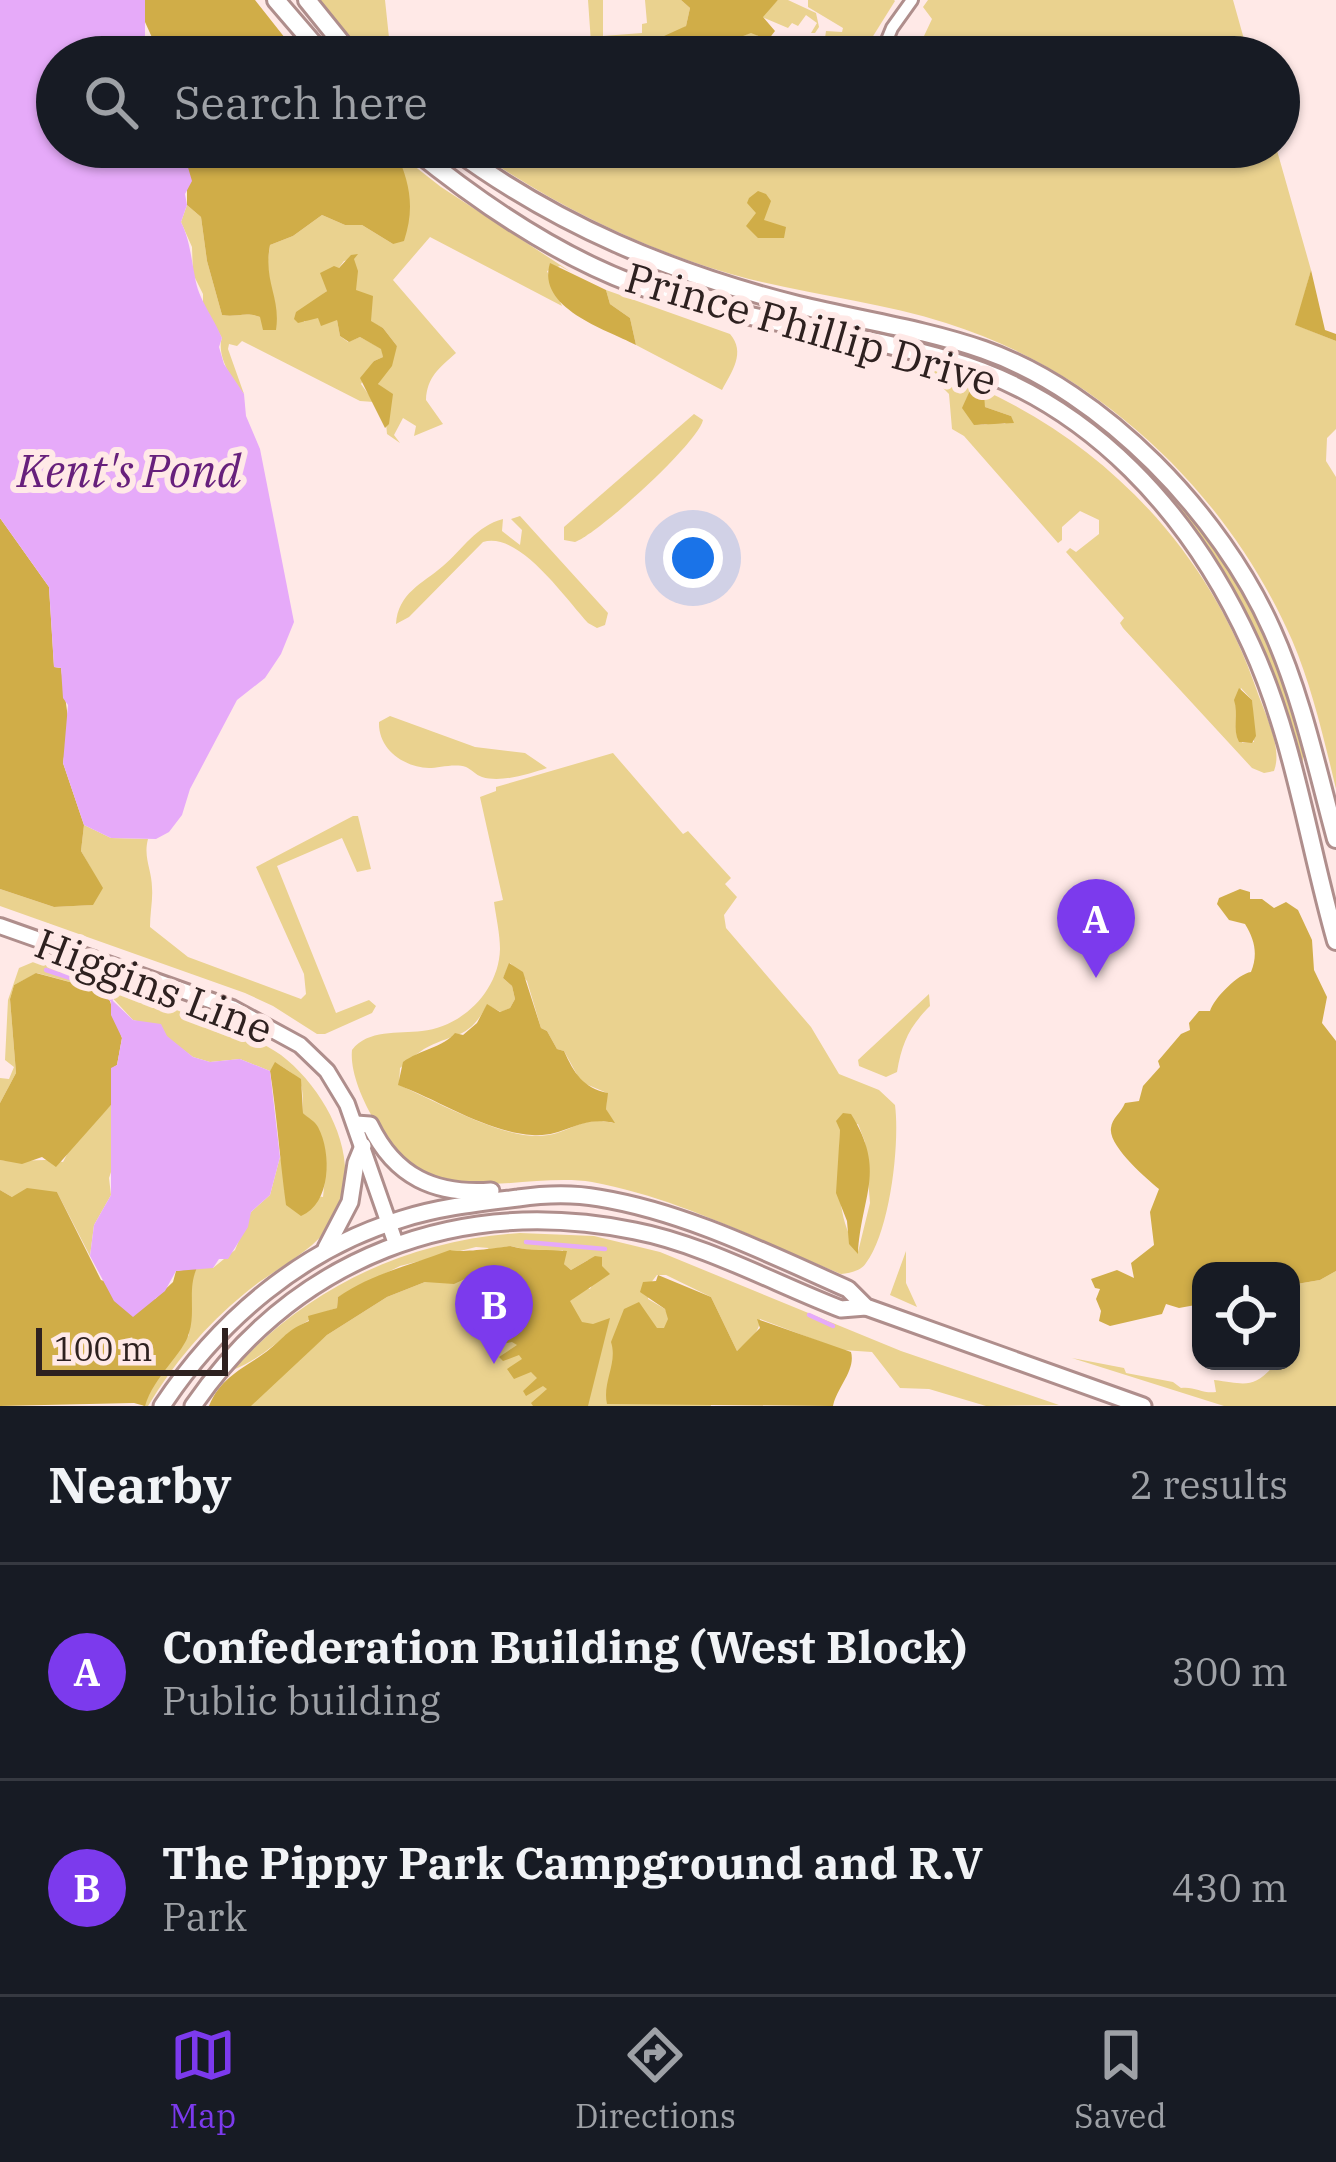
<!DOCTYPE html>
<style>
body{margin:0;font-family:"IBM Plex Serif",serif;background:#20242c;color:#f1f3f6}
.controls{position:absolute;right:36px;bottom:36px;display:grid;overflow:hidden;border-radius:24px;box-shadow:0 3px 9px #0004}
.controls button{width:108px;height:108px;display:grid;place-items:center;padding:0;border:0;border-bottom:3px solid #363941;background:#171b24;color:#f1f3f6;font:60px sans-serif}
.scale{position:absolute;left:36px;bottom:30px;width:192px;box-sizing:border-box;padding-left:12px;border:6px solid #2e2120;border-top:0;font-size:33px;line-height:42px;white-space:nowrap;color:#2e2120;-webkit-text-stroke:9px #ffe9e7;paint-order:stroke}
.you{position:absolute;left:693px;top:558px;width:42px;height:42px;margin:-30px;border:9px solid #fff;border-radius:50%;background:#1a73e8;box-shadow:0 0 0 18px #1a73e833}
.badge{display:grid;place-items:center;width:78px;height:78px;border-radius:50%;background:#7c3aed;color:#fff;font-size:39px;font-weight:700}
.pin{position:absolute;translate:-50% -99px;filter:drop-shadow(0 3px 6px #0008)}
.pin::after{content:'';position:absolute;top:63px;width:42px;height:36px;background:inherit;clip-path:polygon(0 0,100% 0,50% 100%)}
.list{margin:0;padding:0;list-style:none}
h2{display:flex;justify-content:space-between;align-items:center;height:156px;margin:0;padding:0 48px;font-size:51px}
h2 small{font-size:39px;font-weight:400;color:#9ea1a6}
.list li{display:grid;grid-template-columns:78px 1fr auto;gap:36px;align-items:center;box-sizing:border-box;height:216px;padding:0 48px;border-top:3px solid #363941}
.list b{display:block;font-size:45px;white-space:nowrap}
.list p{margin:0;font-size:39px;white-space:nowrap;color:#9ea1a6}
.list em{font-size:39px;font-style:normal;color:#9ea1a6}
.icon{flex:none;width:66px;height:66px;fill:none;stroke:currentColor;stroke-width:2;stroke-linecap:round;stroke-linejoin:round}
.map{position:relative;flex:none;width:1336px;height:1406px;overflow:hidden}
.search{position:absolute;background:#171b24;box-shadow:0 3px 9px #0004;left:36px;right:36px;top:36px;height:132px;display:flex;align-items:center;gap:30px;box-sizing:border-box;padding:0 42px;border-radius:66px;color:#9ea1a6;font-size:45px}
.sheet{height:588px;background:#171b24}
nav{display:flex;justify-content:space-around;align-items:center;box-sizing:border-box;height:168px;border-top:3px solid #363941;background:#171b24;font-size:33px;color:#9ea1a6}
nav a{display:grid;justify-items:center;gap:6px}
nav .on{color:#7c3aed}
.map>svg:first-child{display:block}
.green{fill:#ead28f;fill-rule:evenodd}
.forest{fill:#d0ad48}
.water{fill:#e6aaf9}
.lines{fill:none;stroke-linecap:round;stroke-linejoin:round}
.stream{stroke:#e6aaf9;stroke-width:4.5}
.minor-casing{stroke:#af8e8c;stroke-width:16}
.tertiary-casing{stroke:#af8e8c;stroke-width:20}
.secondary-casing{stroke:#af8e8c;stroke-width:21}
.primary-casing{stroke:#af8e8c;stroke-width:22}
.minor{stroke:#fff;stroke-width:10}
.tertiary{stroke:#fff;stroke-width:14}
.secondary{stroke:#fff;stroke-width:15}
.primary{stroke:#fff;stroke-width:16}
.labels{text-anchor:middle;stroke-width:12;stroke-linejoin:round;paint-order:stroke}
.street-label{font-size:42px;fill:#2e2120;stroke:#ffe9e7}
.water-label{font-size:45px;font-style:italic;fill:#67207c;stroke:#ffe9e7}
</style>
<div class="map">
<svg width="1336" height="1406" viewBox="0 0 1336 1406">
<rect width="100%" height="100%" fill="#ffe9e7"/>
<g class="green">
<path d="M 319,0 L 385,0 L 390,47 L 400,46 L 402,57 L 367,57 Z"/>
<path d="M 588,0 L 603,0 L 603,36 L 642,33 L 642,24 L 647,23 L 645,0 L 681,0 L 690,8 L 686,26 C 665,41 641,52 615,43 L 611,57 L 592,57 Z"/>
<path d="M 778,0 L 788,0 L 816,13 L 819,27 L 815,33 L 811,33 L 817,23 L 806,15 L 798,26 L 792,23 L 788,28 L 762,17 Z"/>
<path d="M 808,0 L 894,0 L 895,1 L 860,57 L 836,57 L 813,40 L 825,44 L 830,40 L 825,38 L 826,31 L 842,32 L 843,28 L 808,7 Z"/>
<path d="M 928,0 L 1233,0 L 1249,57 L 909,57 L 916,53 L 932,19 L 923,7 Z"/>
<path d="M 752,32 L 763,39 L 760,45 L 765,49 L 762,57 L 706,57 L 707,51 Z"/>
<path d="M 386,147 L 390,147 L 441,187 L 571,272 L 560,266 L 547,271 L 562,306 L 430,237 L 393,280 L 456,353 C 439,368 427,377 426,400 L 443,424 L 414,436 L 416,426 L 403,418 L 394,435 L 400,443 L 387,434 L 383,390 L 378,384 L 397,346 L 383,328 L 371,322 L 370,311 L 355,291 L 354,259 L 344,261 L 338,269 L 321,273 L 328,290 L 301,312 L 304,322 L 312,317 L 337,320 L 340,336 L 348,342 L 360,337 L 382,349 L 383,357 L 374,361 L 361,384 L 374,402 L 360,401 L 242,341 L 237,346 L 229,344 L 228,349 L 244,394 C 232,382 216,354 222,338 L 203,305 L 203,294 L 193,274 L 192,247 L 181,222 L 187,205 L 201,217 L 207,261 L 222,315 C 236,318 245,311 260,317 L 270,245 L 293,236 L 322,215 L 345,225 L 362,225 L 393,244 L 397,153 Z"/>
<path d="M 470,147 L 1276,147 L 1311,270 L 1296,325 L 1336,341 L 1336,429 L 1327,438 L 1326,461 L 1336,477 L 1336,789 C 1324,739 1312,687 1292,640 C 1227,492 1100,371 946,323 C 882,303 814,295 749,279 C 649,253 555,206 470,147 Z"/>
<path d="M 606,290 L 730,334 C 746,353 732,371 722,390 L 636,345 L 630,318 L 610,304 Z"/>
<path d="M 789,314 C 834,323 878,334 923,343 C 935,346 948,346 959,349 C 1096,392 1214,513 1269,644 C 1282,675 1309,734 1302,766 L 1252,629 L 1201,545 L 1039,395 Z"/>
<path d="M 935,371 C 1085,421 1206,540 1257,691 C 1265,714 1283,748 1274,771 L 1264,773 L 1252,768 L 1123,628 L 1120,623 L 1124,618 L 1066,552 L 1070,548 L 1076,552 L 1099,534 L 1099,520 L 1080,511 L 1062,527 L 1062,540 L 1058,543 L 964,436 L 952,429 L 949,394 L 931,376 ZM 971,388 L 980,391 L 985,407 L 1011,416 L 1005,424 C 980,420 982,436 963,408 ZM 1241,688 L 1252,700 L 1254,742 L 1242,743 L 1237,720 Z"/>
<path d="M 694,414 L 703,420 C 698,443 599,533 575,542 L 564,540 L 564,527 Z"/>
<path d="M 520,516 L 608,613 L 605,625 L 597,628 L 588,623 C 564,597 519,531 483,542 L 409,617 L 396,624 C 398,593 422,584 443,566 C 463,549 476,526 503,519 L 502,531 L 520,545 L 522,530 L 511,519 Z"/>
<path d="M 390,716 L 475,747 L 525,753 L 547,768 C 529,774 501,783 482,777 C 476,775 471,769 466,767 C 455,763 438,768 429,768 C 403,767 378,749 379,722 Z"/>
<path d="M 613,753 L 683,834 L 688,831 L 731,878 L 725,884 L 737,897 L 724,915 L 726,928 L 811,1027 L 839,1074 L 879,1090 L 895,1105 C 900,1144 890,1231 866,1263 C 861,1271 850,1273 841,1274 C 760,1241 679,1198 592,1182 C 543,1174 467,1195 428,1177 C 392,1160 348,1088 352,1050 C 368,1029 398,1034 422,1031 C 462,1027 499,991 500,949 C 500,934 496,917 494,902 L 503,900 L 480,797 L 496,791 L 496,787 ZM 510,963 L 527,981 L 541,1028 L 547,1031 L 557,1049 L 564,1051 L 581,1082 L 607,1093 L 606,1109 L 613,1123 C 579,1115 570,1135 540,1136 C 498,1137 436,1101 399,1085 L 400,1068 C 408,1062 416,1054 424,1049 C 454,1032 468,1041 487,1005 L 501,1012 L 510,1008 L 515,999 L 512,986 L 503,978 ZM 858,1124 L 865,1142 L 870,1203 L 858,1252 C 834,1212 839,1175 840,1130 Z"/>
<path d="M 353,816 L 358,816 L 371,869 L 357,872 L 342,838 L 277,866 L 336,1013 L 369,1000 L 376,1006 L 372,1013 L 325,1034 L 317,1034 L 273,1006 L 245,993 L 0,906 L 0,889 L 54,907 L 92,905 L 102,888 L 81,851 L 84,825 L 111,838 L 148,839 C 143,858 152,870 152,888 C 153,899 150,913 150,927 L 188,957 L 301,999 L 306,994 L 304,974 L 256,867 Z"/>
<path d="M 38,960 L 240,1033 C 254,1040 268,1046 281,1055 C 329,1092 368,1168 330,1225 C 311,1254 270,1271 244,1294 C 206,1325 173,1364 148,1406 L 143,1406 L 161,1371 L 189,1335 L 190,1282 L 197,1268 L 213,1268 L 235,1250 L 251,1212 L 270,1195 L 280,1157 L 286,1174 L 284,1191 L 323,1197 C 327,1166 327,1136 303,1113 C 303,1080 303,1079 276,1063 L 270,1071 L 240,1059 L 210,1062 L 193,1057 L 148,1024 L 133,1020 L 107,992 L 37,973 L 14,985 L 10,999 L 16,1073 L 0,1103 L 0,1078 L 9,1079 L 14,1067 L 5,1060 L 8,1000 L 19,968 Z"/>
<path d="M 929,994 L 930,1006 C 909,1027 902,1043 897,1072 L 886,1077 L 859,1066 L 858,1060 Z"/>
<path d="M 111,1105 L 114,1163 L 109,1178 L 111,1195 L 94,1225 L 90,1256 L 57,1192 L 12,1197 L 0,1190 L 0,1160 C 23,1164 40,1157 63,1162 L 72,1145 Z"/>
<path d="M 520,1233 L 594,1236 L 660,1252 L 901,1351 L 1059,1405 L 986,1406 L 929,1389 L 900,1388 L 872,1352 L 842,1350 L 760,1319 C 760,1333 748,1341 737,1351 L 711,1297 L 666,1275 L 657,1275 L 650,1284 L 648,1299 L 665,1309 L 711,1406 L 226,1406 L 287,1370 L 327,1335 L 387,1297 L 425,1282 L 489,1248 L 476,1247 L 400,1266 L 338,1297 L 337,1308 C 294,1320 272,1355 233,1370 C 308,1287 408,1240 520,1233 ZM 510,1246 L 538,1252 L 563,1250 L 564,1264 L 571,1270 L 588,1260 L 600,1262 L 602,1266 L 590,1289 L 496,1249 Z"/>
<path d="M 906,1251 L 906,1283 L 917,1307 L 890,1295 Z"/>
<path d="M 1336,1271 L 1336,1406 L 1224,1406 L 1072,1358 L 1124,1368 L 1126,1373 L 1173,1382 L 1181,1388 C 1194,1386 1203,1394 1216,1392 L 1214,1380 C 1247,1384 1253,1390 1278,1361 L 1291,1361 L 1291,1285 L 1320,1280 Z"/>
</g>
<g class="forest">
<path d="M 145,0 L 255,0 L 300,57 L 157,57 L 159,53 L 145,22 Z"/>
<path d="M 681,0 L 778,0 L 763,17 L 775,31 L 768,40 L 751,33 L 707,50 L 706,57 L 611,57 L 615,43 L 640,47 L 686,26 L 690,8 Z"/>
<path d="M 182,147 L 386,147 L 396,152 C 410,183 415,208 404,241 L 393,244 L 362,225 L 345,225 L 322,215 L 293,236 L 270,245 C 263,282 281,297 276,330 L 263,330 L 260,317 C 245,311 236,318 222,315 L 207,261 L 201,217 L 187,205 L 187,161 Z"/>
<path d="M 758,191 L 766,194 L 771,201 L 764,220 L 786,227 L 784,238 L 758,238 L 746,226 L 756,213 L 747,203 L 749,198 Z"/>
<path d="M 358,254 L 354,259 L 358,271 L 356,290 L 373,296 L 371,321 L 383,328 L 397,346 L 392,366 L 378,384 L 393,394 L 389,424 L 385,428 L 360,378 L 374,361 L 383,357 L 381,349 L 360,337 L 349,342 L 340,336 L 337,320 L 321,326 L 318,318 L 298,323 L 294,319 L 296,312 L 327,291 L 320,273 L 334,266 L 339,268 L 351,255 Z"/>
<path d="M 550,263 L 606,290 L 610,304 L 630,318 L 636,345 C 605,329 536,308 550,263 Z"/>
<path d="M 1311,270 L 1325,330 L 1336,334 L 1336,341 L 1295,325 Z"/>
<path d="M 971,388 L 984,394 L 985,407 L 1011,416 L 1014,423 L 974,425 L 962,408 Z"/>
<path d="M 0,518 L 49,587 L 54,667 L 61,668 L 69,725 L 63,763 L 84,825 L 81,851 L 103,888 L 93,905 L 54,907 L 0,889 Z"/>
<path d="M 1239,688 L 1252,700 L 1256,736 L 1252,743 L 1239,742 C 1232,729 1239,715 1234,700 Z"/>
<path d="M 1240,889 L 1250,892 L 1250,899 L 1262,899 L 1274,908 L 1286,902 L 1298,910 L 1312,940 L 1314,970 L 1327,997 L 1322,1023 L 1336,1041 L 1336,1271 L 1320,1280 L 1291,1285 L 1291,1271 L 1201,1271 L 1201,1304 L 1179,1308 L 1166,1304 L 1162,1314 L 1110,1326 L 1099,1321 L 1101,1311 L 1096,1299 L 1100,1289 L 1095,1288 L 1091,1279 L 1117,1270 L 1134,1278 L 1131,1263 L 1154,1245 L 1150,1212 L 1159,1189 C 1147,1179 1108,1146 1111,1128 C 1112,1118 1121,1113 1125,1103 L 1139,1101 L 1143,1086 L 1160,1067 L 1158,1061 L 1181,1034 L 1190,1030 L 1189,1023 L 1199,1011 L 1210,1011 C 1214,998 1238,974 1251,972 C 1258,955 1255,940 1245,924 L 1229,920 L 1217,904 L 1219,898 Z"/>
<path d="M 509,963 L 523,972 L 541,1028 L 547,1031 L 557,1049 L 564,1051 C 574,1073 583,1088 608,1093 L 606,1109 L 615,1123 C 578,1115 565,1138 532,1135 C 484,1131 441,1101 398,1085 L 403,1062 C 419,1050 444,1047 455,1033 L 463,1035 L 477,1023 L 487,1004 L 500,1012 L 510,1008 L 515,999 L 512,986 L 503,978 Z"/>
<path d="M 36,973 L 107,992 L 122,1038 L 117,1065 L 111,1069 L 111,1105 L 56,1167 L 42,1157 L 22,1164 L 0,1160 L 0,1103 L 16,1073 L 10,999 L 14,985 Z"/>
<path d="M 275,1062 L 301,1079 L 303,1113 C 308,1118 315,1121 318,1127 C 332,1153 331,1204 301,1216 L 286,1205 C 280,1161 277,1116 270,1071 Z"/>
<path d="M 843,1113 L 851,1114 C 887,1172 861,1195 858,1254 L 849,1244 L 847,1221 L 836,1193 L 840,1130 L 836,1121 Z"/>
<path d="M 27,1188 L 57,1192 L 101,1280 L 155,1299 L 173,1282 L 176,1271 L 197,1268 C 187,1289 196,1311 189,1333 C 184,1353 154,1376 145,1406 L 134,1403 L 0,1406 L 0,1190 L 12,1197 Z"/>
<path d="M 510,1246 C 530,1252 548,1249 567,1251 L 564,1264 L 571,1270 L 595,1256 L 602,1257 L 602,1266 L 610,1274 L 570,1301 L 582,1322 L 593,1324 L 610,1318 L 588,1406 L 533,1406 L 531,1403 L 547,1389 L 543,1386 L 526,1396 L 523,1391 L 537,1378 L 531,1372 L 514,1379 L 507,1369 L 522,1359 L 519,1355 L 503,1361 L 499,1357 L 517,1345 L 512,1342 L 491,1346 L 489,1338 L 505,1332 L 505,1323 L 483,1327 L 499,1313 L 495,1296 L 485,1289 L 482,1271 L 454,1284 L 425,1282 L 387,1297 L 327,1335 L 251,1406 L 209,1406 C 222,1374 247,1368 271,1348 C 287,1335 286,1331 309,1321 L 308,1316 L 337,1308 L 338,1297 C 373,1273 411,1265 450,1250 C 460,1253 498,1248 510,1246 Z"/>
<path d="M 658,1275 L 711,1297 L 737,1351 L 760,1328 L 757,1319 L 851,1352 C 856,1370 837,1387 833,1406 L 607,1404 C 602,1382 618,1363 611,1342 L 624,1309 L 639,1302 L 657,1328 L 664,1328 L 668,1319 L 665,1309 L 640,1292 L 643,1282 L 656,1281 Z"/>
</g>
<g class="water">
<path d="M 0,0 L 145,0 L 145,50 L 150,57 L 57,57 L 57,147 L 182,147 L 192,181 L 185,194 L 187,205 L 181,222 C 190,240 191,258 195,277 C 198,299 213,316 222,338 L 219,347 L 224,364 L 244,394 L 246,416 L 260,449 L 294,622 L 281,654 L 265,678 L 237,700 L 190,789 L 182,815 L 169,832 L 156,839 L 111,838 L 84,825 L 63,763 L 68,705 L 63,698 L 61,668 L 54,667 L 49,587 L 0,518 Z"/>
<path d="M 111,999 L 133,1020 L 161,1024 L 167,1036 L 193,1057 L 210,1062 L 240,1059 L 270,1071 L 280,1157 L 270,1195 L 251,1212 L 248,1227 L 228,1259 L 219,1259 L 213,1268 L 176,1271 L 165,1291 L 133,1317 L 114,1301 L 90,1256 L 94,1225 L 111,1195 L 111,1068 L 117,1065 L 122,1038 L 111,1015 Z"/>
</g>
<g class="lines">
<g class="stream">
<path d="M 46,970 L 101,988 L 111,999"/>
<path d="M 526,1242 L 605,1249"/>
<path d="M 809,1315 L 833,1326"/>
</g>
<g class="minor-casing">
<path id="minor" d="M 880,57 L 892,28 L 912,0"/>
</g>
<g class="tertiary-casing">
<path id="tertiary" d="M 0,926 L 232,1008 L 300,1045 L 327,1071 L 347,1104 L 396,1244"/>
</g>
<g class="secondary-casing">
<g id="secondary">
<path d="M 356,1124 L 370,1125 C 395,1177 435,1195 491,1191"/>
<path d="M 326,1248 L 350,1202 L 356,1163 L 363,1146"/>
<path d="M 162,1406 C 218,1321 302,1249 402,1219 C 440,1207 478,1203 518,1198 C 545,1194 572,1193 599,1198 C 685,1212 769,1254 848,1289 L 866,1307 L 1143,1406"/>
<path d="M 193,1406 C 296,1257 457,1195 635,1231 C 703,1244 776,1284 841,1309 L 866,1307"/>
</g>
</g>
<g class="primary-casing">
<g id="primary">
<path d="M 276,0 L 325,57"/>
<path d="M 307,0 L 353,57"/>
<path d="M 411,147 C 477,201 554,254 634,284 C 737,321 847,330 951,361 C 1091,402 1192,515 1251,645 C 1294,738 1308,843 1336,941"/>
<path d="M 451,147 C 556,225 671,273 798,305 C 859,320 924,329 984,350 C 1104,392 1221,515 1272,630 C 1302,697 1317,769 1336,839"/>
</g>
</g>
<use href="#minor" class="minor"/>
<use href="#tertiary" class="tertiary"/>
<use href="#secondary" class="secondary"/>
<use href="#primary" class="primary"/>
</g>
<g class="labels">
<g class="street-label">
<text transform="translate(811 329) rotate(16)" y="15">Prince Phillip Drive</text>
<text transform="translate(154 986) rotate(21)" y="15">Higgins Line</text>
</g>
<g class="water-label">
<text x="129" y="487">Kent's Pond</text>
</g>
</g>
</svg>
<div class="controls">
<button><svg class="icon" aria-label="locate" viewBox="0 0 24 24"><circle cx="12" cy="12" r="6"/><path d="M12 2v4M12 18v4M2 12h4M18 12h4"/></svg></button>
</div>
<div class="scale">100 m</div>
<div class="you"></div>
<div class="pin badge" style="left:1096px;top:978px">A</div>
<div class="pin badge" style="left:494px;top:1364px">B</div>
<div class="search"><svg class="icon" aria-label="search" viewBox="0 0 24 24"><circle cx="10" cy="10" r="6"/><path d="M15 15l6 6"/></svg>Search here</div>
</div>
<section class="sheet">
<h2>Nearby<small>2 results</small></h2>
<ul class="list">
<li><span class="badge">A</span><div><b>Confederation Building (West Block)</b><p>Public building</p></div><em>300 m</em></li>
<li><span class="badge">B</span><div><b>The Pippy Park Campground and R.V</b><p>Park</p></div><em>430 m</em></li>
</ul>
</section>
<nav>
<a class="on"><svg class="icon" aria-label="map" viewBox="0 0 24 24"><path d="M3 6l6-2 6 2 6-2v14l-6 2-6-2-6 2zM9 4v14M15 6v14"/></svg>Map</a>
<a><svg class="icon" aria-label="directions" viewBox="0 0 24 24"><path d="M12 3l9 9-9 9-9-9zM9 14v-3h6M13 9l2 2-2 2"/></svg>Directions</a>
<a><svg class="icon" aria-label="saved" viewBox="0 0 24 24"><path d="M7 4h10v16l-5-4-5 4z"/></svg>Saved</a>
</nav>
